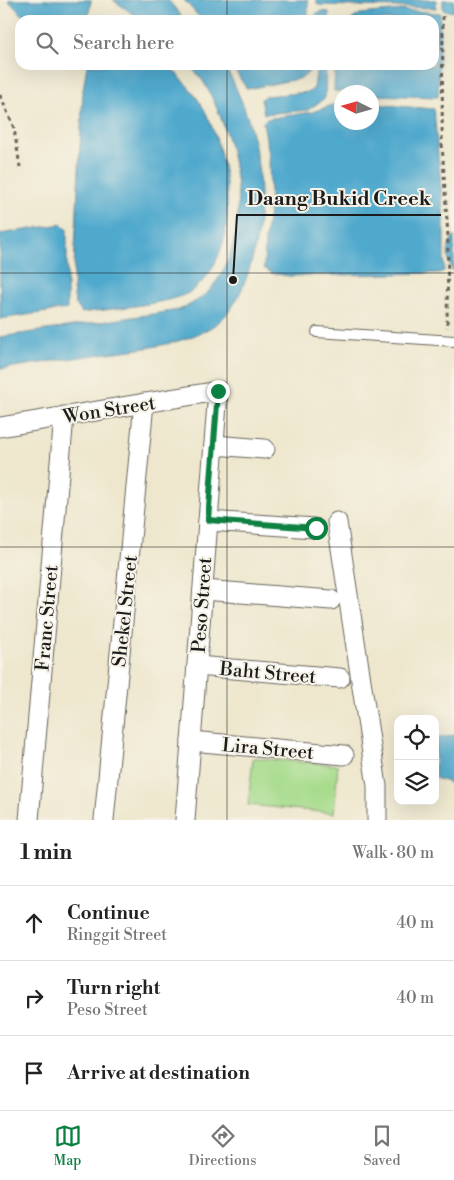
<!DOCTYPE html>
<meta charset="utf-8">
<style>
body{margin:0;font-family:"Libre Bodoni",serif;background:#f6f6f6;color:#222}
.controls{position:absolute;right:15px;bottom:15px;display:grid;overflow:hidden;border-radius:10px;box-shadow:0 5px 20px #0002}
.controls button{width:45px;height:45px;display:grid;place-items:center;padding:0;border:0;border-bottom:1px solid #e0e0e0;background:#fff;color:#222;font:25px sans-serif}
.compass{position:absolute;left:334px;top:85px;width:45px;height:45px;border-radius:50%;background:#fff;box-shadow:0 5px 20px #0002;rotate:275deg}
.stop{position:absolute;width:15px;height:15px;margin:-11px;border:4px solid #0b8043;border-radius:50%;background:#fff}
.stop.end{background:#0b8043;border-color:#fff;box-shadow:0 1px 5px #0008}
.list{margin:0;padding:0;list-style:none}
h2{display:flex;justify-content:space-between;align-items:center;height:65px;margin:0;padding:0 20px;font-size:21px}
h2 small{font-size:16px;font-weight:400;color:#767676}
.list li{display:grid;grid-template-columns:32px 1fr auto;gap:15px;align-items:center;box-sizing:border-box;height:75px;padding:0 20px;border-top:1px solid #e0e0e0}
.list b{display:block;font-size:19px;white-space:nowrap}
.list p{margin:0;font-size:16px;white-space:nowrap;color:#767676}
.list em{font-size:16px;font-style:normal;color:#767676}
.icon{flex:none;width:28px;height:28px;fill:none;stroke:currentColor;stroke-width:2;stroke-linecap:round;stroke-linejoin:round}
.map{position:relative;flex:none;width:454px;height:820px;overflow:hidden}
.search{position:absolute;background:#fff;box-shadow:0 5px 20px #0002;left:15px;right:15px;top:15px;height:55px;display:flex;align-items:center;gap:12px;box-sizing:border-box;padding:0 18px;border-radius:15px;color:#767676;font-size:19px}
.sheet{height:290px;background:#fff}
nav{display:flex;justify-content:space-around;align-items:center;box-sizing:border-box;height:70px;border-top:1px solid #e0e0e0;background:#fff;font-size:14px;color:#767676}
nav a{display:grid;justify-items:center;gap:2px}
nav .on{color:#0b8043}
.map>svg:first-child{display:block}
.green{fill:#a6db8b;stroke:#617c54}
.water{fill:#4fa9cd;stroke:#366274}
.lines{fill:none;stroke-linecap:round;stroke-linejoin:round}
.lane-casing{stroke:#66635a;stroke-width:12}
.street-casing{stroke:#66635a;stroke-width:21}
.path{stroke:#66635a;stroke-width:3;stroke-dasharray:4 4;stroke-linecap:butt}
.lane{stroke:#fff;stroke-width:10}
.street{stroke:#fff;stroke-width:19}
.route{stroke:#0b8043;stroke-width:6}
.grid{fill:none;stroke:#1c1c1c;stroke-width:1;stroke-opacity:0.55}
.labels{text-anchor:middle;stroke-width:4;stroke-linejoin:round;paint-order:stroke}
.street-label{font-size:19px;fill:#1c1c1c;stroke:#f7f3e8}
.leader{fill:none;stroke:#1c1c1c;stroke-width:2}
.callout-dot{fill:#1c1c1c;stroke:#f7f3e8;stroke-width:2}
.callout-label{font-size:20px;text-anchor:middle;font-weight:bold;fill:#1c1c1c;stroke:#f7f3e8;stroke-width:4;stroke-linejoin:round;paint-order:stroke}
</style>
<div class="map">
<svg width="454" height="820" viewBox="0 0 454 820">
<rect width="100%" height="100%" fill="#f7f3e8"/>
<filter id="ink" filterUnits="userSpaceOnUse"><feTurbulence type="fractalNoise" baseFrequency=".02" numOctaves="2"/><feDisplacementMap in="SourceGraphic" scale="10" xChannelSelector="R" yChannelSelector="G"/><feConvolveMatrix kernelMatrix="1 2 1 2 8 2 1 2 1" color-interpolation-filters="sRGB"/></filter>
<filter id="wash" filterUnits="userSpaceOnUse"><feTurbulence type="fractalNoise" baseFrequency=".0096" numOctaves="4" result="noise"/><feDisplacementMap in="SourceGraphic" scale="20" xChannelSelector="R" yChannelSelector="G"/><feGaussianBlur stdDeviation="1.12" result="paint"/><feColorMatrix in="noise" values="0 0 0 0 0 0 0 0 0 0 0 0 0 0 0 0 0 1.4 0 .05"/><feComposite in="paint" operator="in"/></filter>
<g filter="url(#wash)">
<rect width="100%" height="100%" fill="#eee7cd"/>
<path class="green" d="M 253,758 L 338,765 L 334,813 L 248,805 Z"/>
<g class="water">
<path d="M 8,0 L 91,0 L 91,1 L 88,20 L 27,20 Z"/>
<path d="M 113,0 L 168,0 L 185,20 L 142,20 Z"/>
<path d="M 184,0 L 308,0 L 308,20 L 202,20 Z"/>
<path d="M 316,0 L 437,0 L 436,8 L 318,5 Z"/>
<path d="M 443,0 L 454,0 L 454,12 L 443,10 Z"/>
<path d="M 402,10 L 440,13 L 438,97 L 372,95 L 372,92 L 334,91 L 335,65 L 434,65 L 434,20 L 351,20 L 360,14 Z"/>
<path d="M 321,11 L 329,12 L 329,20 L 316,20 L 316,14 Z"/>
<path d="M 87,65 L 168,65 C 181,78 195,93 204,109 C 230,160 244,250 193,290 C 176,304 106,309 82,313 L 75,303 L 73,288 L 83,90 Z"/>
<path d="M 189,65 L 224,65 C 261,128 271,207 247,276 C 238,300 228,320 204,331 C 172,347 136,349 101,354 C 67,359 34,364 0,369 L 0,337 L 179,310 C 191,304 205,298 213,286 C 256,232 236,140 206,86 C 202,78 194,71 189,65 Z"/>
<path d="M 231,65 L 309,65 L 309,72 L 302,78 L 247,89 Z"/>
<path d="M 317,65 L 326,65 L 325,98 L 308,110 L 264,114 L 261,99 L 265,96 L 309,92 L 314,88 Z"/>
<path d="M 341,102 L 342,122 L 372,122 L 372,104 L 434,109 L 444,223 L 444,271 L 439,273 L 289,276 L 271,273 L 264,268 L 265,240 L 270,205 L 269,154 L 263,123 L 266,119 L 312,112 Z"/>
<path d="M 62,224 L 67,229 L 67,309 L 0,319 L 0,234 Z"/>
<path d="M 454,236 L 454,272 C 446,264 446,244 454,236 Z"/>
<path d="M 454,735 L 454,784 L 435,778 L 435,739 Z"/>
</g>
</g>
<g filter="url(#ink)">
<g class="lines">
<g class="lane-casing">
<path id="lane" d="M 317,332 L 454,341"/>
</g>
<g class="street-casing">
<g id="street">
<path d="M 0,427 L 218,391 L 185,820"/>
<path d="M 214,445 L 265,449"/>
<path d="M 208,521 L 315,528"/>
<path d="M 337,522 L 377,786 L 377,820"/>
<path d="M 203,590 L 331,600"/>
<path d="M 197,666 L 340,678"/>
<path d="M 191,741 L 344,755"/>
<path d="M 29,820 L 64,416"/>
<path d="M 104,820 L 144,403"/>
</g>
</g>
<g class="path">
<path d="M 443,16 L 442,143 L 448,237 L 447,328"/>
<path d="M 0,95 L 14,128 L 20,167"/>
</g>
<use href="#lane" class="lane"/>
<use href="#street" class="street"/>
</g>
</g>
<g class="lines" filter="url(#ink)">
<path class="route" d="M 218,391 L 208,520 L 316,528"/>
</g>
<path class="grid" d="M 227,0 L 227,20M 227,65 L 227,820M 0,273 L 454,273M 0,547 L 454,547"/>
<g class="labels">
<g class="street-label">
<text transform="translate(109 409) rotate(-9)" y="7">Won Street</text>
<text transform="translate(201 605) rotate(-86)" y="7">Peso Street</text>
<text transform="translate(124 611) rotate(-84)" y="7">Shekel Street</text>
<text transform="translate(46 618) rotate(-85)" y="7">Franc Street</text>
<text transform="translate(268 672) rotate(5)" y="7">Baht Street</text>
<text transform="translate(268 748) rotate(5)" y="7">Lira Street</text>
</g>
</g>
<path class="leader" d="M233 280L237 215H441"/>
<circle class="callout-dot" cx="233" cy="280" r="5"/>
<g class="callout-label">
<text x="339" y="205">Daang Bukid Creek</text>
</g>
</svg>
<div class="controls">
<button><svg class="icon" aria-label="locate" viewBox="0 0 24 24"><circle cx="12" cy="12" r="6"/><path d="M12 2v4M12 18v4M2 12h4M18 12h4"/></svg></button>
<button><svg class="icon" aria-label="layers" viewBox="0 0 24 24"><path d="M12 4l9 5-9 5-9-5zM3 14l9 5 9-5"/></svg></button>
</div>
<svg class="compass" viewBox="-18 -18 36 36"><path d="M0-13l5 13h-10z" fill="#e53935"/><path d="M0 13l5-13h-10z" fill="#767676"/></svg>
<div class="stop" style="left:316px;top:528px"></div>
<div class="stop end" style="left:218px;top:391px"></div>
<div class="search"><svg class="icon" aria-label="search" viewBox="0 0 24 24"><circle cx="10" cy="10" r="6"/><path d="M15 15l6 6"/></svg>Search here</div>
</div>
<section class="sheet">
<h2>1 min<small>Walk · 80 m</small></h2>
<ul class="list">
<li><svg class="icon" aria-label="ahead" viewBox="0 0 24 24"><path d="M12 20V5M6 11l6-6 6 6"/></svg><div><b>Continue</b><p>Ringgit Street</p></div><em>40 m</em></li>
<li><svg class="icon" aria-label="right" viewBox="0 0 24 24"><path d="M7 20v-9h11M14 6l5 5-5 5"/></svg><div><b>Turn right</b><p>Peso Street</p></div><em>40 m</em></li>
<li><svg class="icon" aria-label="arrive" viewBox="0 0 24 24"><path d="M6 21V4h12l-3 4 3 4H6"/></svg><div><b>Arrive at destination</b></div></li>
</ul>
</section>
<nav>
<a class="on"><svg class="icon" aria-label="map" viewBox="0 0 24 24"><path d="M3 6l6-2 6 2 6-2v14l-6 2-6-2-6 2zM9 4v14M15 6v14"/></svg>Map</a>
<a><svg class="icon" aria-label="directions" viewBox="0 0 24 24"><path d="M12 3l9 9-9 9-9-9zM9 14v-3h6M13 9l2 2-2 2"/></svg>Directions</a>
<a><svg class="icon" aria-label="saved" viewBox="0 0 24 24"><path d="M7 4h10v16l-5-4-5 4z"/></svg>Saved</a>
</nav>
